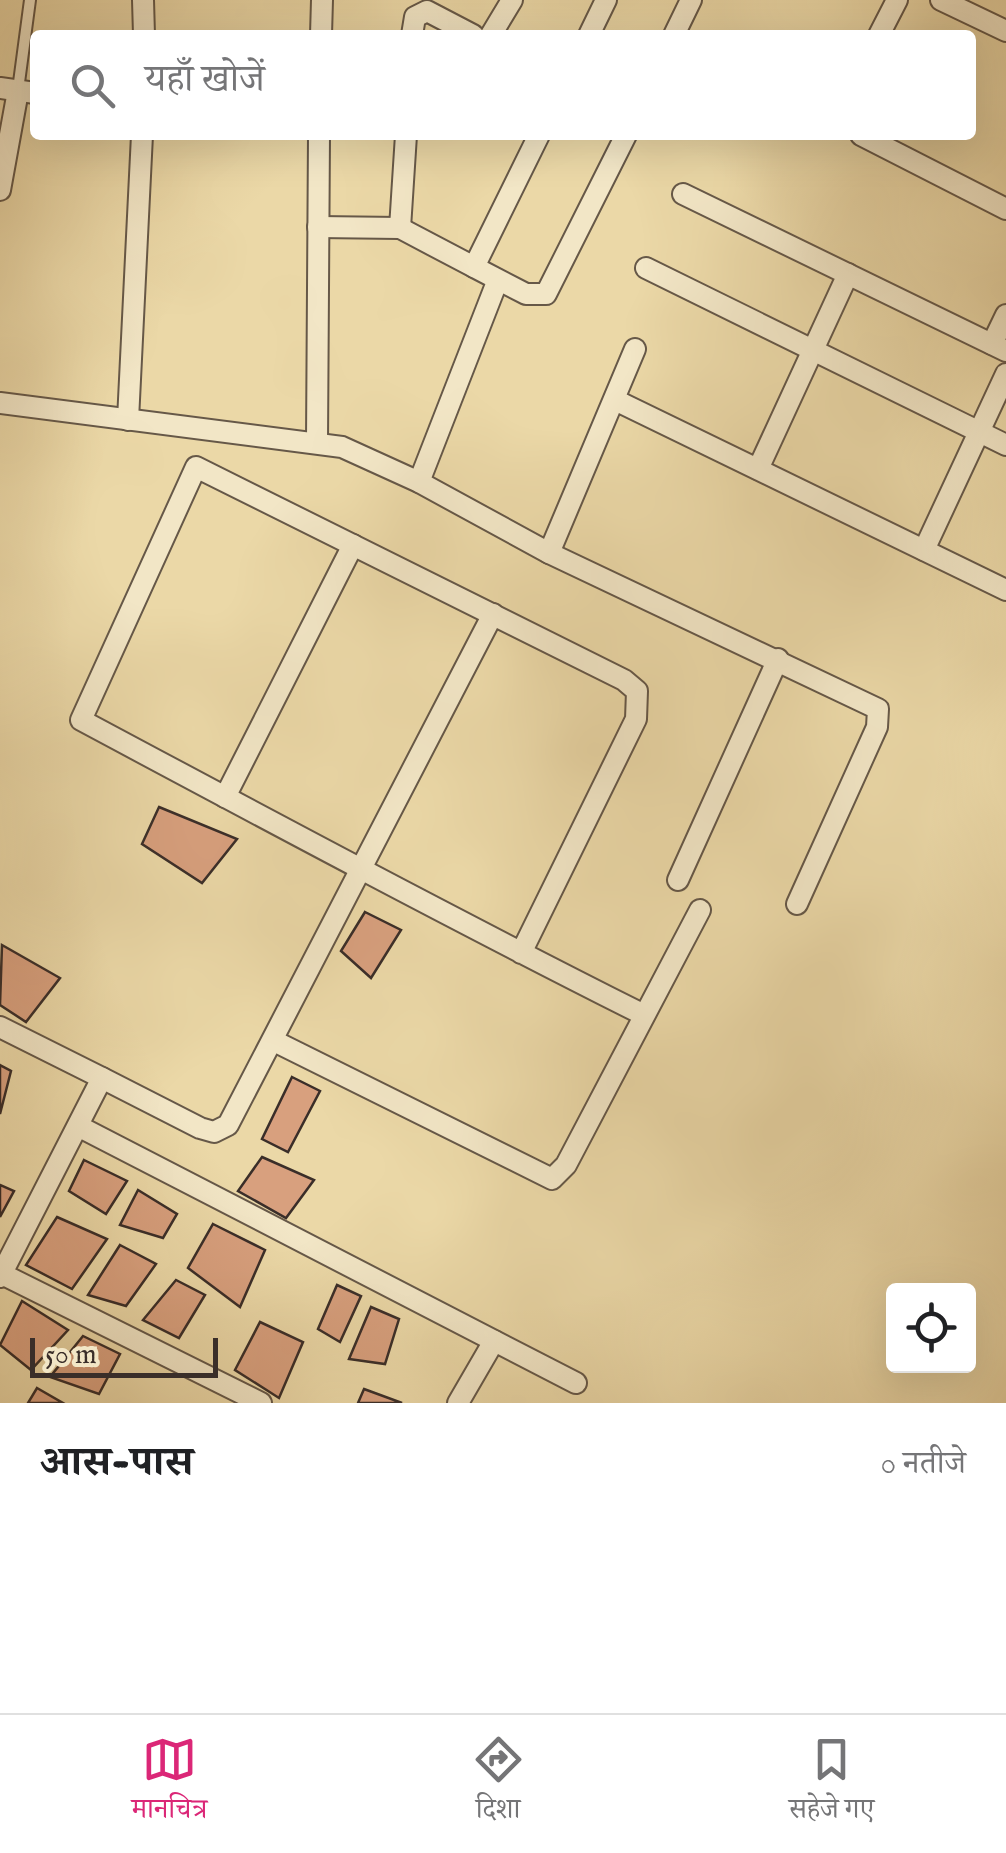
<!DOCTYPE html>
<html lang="hi">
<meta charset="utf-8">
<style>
body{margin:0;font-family:"IM FELL English","Noto Serif Devanagari",serif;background:#f6f6f6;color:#202124}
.controls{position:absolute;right:30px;bottom:30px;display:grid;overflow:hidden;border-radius:10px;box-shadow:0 10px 40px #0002}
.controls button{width:90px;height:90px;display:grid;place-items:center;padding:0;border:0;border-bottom:2px solid #e0e0e0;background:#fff;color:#202124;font:50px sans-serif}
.scale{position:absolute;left:30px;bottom:25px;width:188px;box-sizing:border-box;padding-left:10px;border:5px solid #3a2e29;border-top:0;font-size:28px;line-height:35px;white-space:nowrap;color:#3a2e29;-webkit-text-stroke:8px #f2e6c6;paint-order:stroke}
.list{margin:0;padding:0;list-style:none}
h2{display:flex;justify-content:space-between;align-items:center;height:130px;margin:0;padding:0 40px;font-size:42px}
h2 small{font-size:32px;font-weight:400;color:#757577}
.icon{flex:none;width:55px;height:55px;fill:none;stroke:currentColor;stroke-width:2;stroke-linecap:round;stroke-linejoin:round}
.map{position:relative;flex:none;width:1006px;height:1403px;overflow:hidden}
.search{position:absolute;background:#fff;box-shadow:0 10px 40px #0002;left:30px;right:30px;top:30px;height:110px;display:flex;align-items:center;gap:25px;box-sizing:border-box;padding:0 35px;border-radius:10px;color:#757577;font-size:38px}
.sheet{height:310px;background:#fff}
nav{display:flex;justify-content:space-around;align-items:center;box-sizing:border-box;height:140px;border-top:2px solid #e0e0e0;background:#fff;font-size:28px;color:#757577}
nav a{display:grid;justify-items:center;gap:5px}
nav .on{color:#db2777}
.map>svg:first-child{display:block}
.building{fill:#d8a07e;stroke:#3a2e29;stroke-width:2.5}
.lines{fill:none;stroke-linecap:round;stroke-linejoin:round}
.lane-casing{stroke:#665848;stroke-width:14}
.street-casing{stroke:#665848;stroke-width:24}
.lane{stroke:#f2e6c6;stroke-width:10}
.street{stroke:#f2e6c6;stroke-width:20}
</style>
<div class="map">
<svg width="1006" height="1403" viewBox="0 0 1006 1403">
<rect width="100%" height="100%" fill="#ebd8a7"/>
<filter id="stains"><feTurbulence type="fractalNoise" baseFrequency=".002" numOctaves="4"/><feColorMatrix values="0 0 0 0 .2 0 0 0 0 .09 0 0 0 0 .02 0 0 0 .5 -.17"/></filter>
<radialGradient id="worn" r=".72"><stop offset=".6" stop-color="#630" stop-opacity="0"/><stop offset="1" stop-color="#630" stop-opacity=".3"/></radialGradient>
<g class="building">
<path d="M 159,807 L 237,839 L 202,883 L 142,844 Z"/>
<path d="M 365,912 L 401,930 L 371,978 L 341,951 Z"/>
<path d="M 2,945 L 60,978 L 26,1022 L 0,1005 Z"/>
<path d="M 0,1065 L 11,1071 L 0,1114 Z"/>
<path d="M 292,1077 L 320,1091 L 288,1152 L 262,1139 Z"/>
<path d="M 262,1157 L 314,1180 L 286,1218 L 238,1191 Z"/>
<path d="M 84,1160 L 127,1181 L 106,1214 L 69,1191 Z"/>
<path d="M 0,1185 L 14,1191 L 0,1217 Z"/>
<path d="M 138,1190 L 177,1214 L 163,1238 L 120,1225 Z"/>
<path d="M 57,1217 L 107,1239 L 72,1289 L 26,1265 Z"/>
<path d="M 213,1224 L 265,1250 L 240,1307 L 188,1268 Z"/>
<path d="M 120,1245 L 156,1264 L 126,1306 L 88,1295 Z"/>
<path d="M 176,1280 L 205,1295 L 179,1338 L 143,1320 Z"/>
<path d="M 337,1285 L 361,1296 L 340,1342 L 318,1329 Z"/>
<path d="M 22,1301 L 68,1330 L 31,1370 L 0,1345 Z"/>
<path d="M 371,1307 L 399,1319 L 385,1364 L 349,1359 Z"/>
<path d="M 260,1322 L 303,1342 L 279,1398 L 235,1370 Z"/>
<path d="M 83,1336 L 120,1354 L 99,1394 L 50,1377 Z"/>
<path d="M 37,1388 L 63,1403 L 28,1403 Z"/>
<path d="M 364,1389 L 402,1403 L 358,1403 Z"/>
</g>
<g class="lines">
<g class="lane-casing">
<path id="lane" d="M 18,90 L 30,0"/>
</g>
<g class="street-casing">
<g id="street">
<path d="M 143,0 L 144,35"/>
<path d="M 941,0 L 1006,31"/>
<path d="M 321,35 L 322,0"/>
<path d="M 412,35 L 415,17 L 427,11 L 473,35"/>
<path d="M 491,35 L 512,0"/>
<path d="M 589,35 L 606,0"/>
<path d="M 674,35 L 691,0"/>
<path d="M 879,35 L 897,0"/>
<path d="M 0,88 L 35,93"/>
<path d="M 861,135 L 1006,209"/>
<path d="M 0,190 L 18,91"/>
<path d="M 683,194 L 1006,351"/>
<path d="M 318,227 L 400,228 L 406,135"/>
<path d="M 400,228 L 474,267 L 539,135"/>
<path d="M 474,267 L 526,294 L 546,294 L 626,135"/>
<path d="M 646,268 L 1006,445"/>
<path d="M 992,344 L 1006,315"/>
<path d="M 615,400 L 1006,590"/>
<path d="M 0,403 L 342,447 L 419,482 L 549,553 L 635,349"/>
<path d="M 128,420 L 142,135"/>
<path d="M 317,442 L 319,135"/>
<path d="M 758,469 L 848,274"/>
<path d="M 419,482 L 497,282"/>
<path d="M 924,550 L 1006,374"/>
<path d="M 549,553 L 878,709 L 877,727 L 797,904"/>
<path d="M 225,797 L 353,545"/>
<path d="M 678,880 L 778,659"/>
<path d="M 521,953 L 636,719 L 637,691 L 624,680 L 196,467 L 81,720 C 268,820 455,920 644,1015"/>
<path d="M 0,1027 L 102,1078 L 0,1277"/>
<path d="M 274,1041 L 552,1179 L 566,1165 L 700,910"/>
<path d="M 102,1078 L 200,1128 L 214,1132 L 228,1125 L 493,614"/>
<path d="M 78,1126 L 576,1383"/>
<path d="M 2,1274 L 261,1403"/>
<path d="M 458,1403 L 494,1341"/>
</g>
</g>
<use href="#lane" class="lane"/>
<use href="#street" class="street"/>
</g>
<rect width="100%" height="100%" filter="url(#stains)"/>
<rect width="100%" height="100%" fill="url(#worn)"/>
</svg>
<div class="controls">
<button><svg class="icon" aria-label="locate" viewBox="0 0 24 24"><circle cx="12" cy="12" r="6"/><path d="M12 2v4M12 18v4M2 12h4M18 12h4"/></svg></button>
</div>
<div class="scale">50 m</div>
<div class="search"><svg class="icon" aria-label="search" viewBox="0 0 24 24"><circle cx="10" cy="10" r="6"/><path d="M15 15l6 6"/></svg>यहाँ खोजें</div>
</div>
<section class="sheet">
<h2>आस-पास<small>0 नतीजे</small></h2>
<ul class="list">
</ul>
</section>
<nav>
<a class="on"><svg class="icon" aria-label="map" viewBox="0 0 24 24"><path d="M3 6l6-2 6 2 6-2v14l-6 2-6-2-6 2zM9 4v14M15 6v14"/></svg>मानचित्र</a>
<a><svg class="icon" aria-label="directions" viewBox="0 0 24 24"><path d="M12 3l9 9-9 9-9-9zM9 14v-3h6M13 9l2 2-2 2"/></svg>दिशा</a>
<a><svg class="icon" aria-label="saved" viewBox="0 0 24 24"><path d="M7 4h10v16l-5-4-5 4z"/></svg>सहेजे गए</a>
</nav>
